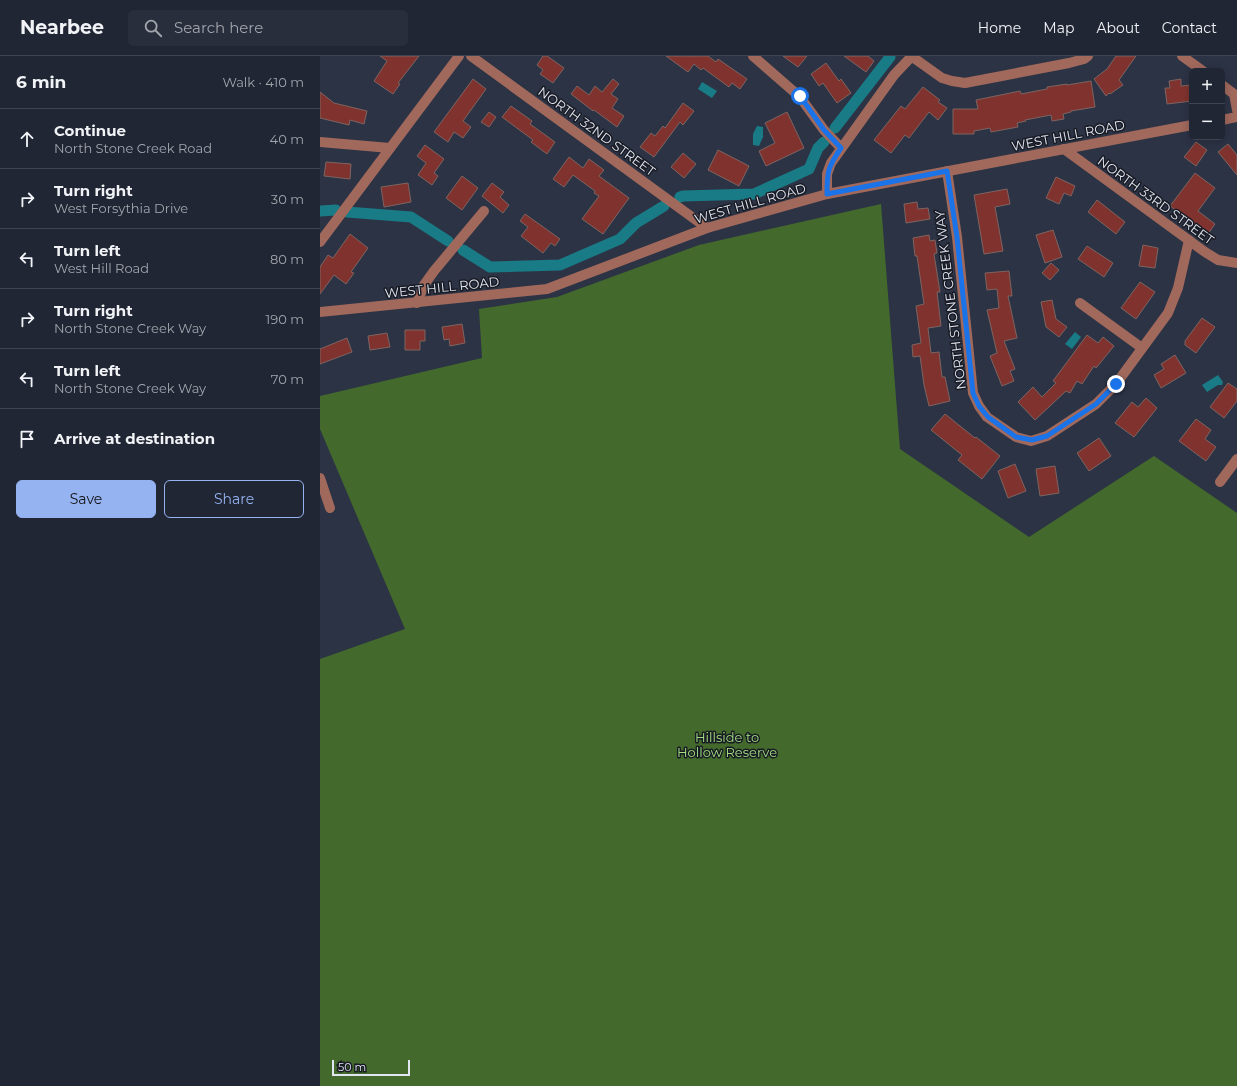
<!DOCTYPE html>
<meta charset="utf-8">
<style>
body{margin:0;font-family:Montserrat,sans-serif;background:#292e3c;color:#f1f3f6}
.controls{position:absolute;right:12px;top:12px;display:grid;overflow:hidden;border-radius:6px;box-shadow:0 2px 10px #0003}
.controls button{width:36px;height:36px;display:grid;place-items:center;padding:0;border:0;border-bottom:1px solid #3e434f;background:#212634;color:#f1f3f6;font:20px sans-serif}
.scale{position:absolute;left:12px;bottom:10px;width:78px;box-sizing:border-box;padding-left:4px;border:2px solid #e2e6f2;border-top:0;font-size:11px;line-height:14px;white-space:nowrap;color:#e2e6f2;-webkit-text-stroke:3px #181b23;paint-order:stroke}
.stop{position:absolute;width:12px;height:12px;margin:-9px;border:3px solid #1a73e8;border-radius:50%;background:#fff}
.stop.end{background:#1a73e8;border-color:#fff;box-shadow:0 1px 4px #0008}
.list{margin:0;padding:0;list-style:none}
h2{display:flex;justify-content:space-between;align-items:center;height:52px;margin:0;padding:0 16px;font-size:17px}
h2 small{font-size:13px;font-weight:400;color:#a2a5ac}
.list li{display:grid;grid-template-columns:26px 1fr auto;gap:12px;align-items:center;box-sizing:border-box;height:60px;padding:0 16px;border-top:1px solid #3e434f}
.list b{display:block;font-size:15px;white-space:nowrap}
.list p{margin:0;font-size:13px;white-space:nowrap;color:#a2a5ac}
.list em{font-size:13px;font-style:normal;color:#a2a5ac}
.actions{display:flex;gap:8px;padding:12px 16px}
.actions a{flex:1;padding:9px 0;border:1px solid #95b2f1;border-radius:6px;text-align:center;font-size:14px;color:#95b2f1}
.actions .main{background:#95b2f1;color:#111}
.icon{flex:none;width:22px;height:22px;fill:none;stroke:currentColor;stroke-width:2;stroke-linecap:round;stroke-linejoin:round}
.map{position:relative;flex:none;width:917px;height:1030px;overflow:hidden}
header{display:flex;align-items:center;gap:24px;box-sizing:border-box;height:56px;padding:0 20px;background:#212634;border-bottom:1px solid #3e434f}
header strong{font-size:19px}
nav{display:flex;gap:22px;margin-inline-start:auto;font-size:14px}
.search{width:280px;height:36px;background:#292e3c;display:flex;align-items:center;gap:10px;box-sizing:border-box;padding:0 14px;border-radius:6px;color:#a2a5ac;font-size:15px}
main{display:flex}
aside{flex:1;background:#212634}
.map>svg:first-child{display:block}
.green{fill:#436a2c}
.water{fill:#197b86}
.lines{fill:none;stroke-linecap:round;stroke-linejoin:round}
.canal{stroke:#197b86;stroke-width:11}
.building{fill:#80332e;stroke:#7d6461}
.minor{stroke:#a1695c;stroke-width:10}
.route{stroke:#1a73e8;stroke-width:5}
.labels{text-anchor:middle;stroke-width:3;stroke-linejoin:round;paint-order:stroke}
.street-label{font-size:13px;fill:#e2e6f2;stroke:#181b23}
.park-label{font-size:13px;fill:#a3df83;stroke:#181b23}
</style>
<header>
<strong>Nearbee</strong>
<div class="search"><svg class="icon" aria-label="search" viewBox="0 0 24 24"><circle cx="10" cy="10" r="6"/><path d="M15 15l6 6"/></svg>Search here</div>
<nav><a>Home</a><a>Map</a><a>About</a><a>Contact</a></nav>
</header>
<main>
<aside>
<h2>6 min<small>Walk · 410 m</small></h2>
<ul class="list">
<li><svg class="icon" aria-label="ahead" viewBox="0 0 24 24"><path d="M12 20V5M6 11l6-6 6 6"/></svg><div><b>Continue</b><p>North Stone Creek Road</p></div><em>40 m</em></li>
<li><svg class="icon" aria-label="right" viewBox="0 0 24 24"><path d="M7 20v-9h11M14 6l5 5-5 5"/></svg><div><b>Turn right</b><p>West Forsythia Drive</p></div><em>30 m</em></li>
<li><svg class="icon" aria-label="left" viewBox="0 0 24 24"><path d="M17 20v-9H6M10 6l-5 5 5 5"/></svg><div><b>Turn left</b><p>West Hill Road</p></div><em>80 m</em></li>
<li><svg class="icon" aria-label="right" viewBox="0 0 24 24"><path d="M7 20v-9h11M14 6l5 5-5 5"/></svg><div><b>Turn right</b><p>North Stone Creek Way</p></div><em>190 m</em></li>
<li><svg class="icon" aria-label="left" viewBox="0 0 24 24"><path d="M17 20v-9H6M10 6l-5 5 5 5"/></svg><div><b>Turn left</b><p>North Stone Creek Way</p></div><em>70 m</em></li>
<li><svg class="icon" aria-label="arrive" viewBox="0 0 24 24"><path d="M6 21V4h12l-3 4 3 4H6"/></svg><div><b>Arrive at destination</b></div></li>
</ul>
<div class="actions"><a class="main">Save</a><a>Share</a></div>
</aside>
<div class="map">
<svg width="917" height="1030" viewBox="0 0 917 1030">
<rect width="100%" height="100%" fill="#2c3345"/>
<path class="green" d="M 561,148 L 580,393 L 709,481 L 834,400 L 917,457 L 917,1030 L 0,1030 L 0,603 L 85,573 L 0,373 L 0,340 L 162,302 L 159,253 L 237,241 L 379,189 Z"/>
<g class="water">
<path d="M 382,26 L 397,35 L 392,42 L 378,33 Z"/>
<path d="M 437,70 L 443,71 L 443,81 L 439,90 L 433,89 L 433,78 Z"/>
<path d="M 755,276 L 761,281 L 752,293 L 745,288 Z"/>
<path d="M 898,319 L 903,326 L 902,329 L 898,329 L 887,336 L 882,329 Z"/>
</g>
<g class="lines">
<g class="canal">
<path d="M 515,72 L 570,1"/>
<path d="M 360,141 L 363,140 L 434,138 L 489,113 L 498,92 L 504,86"/>
<path d="M 0,155 L 16,154"/>
<path d="M 27,156 L 91,161 L 128,185"/>
<path d="M 143,194 L 170,211 L 240,209 L 300,183 L 316,167 L 344,150"/>
</g>
</g>
<g class="building">
<path d="M 60,0 L 99,0 L 78,27 L 80,28 L 73,38 L 54,25 L 67,5 Z"/>
<path d="M 223,0 L 227,0 L 244,12 L 233,27 L 220,18 L 223,14 L 217,9 Z"/>
<path d="M 346,0 L 388,0 L 396,6 L 398,3 L 427,23 L 420,33 L 412,27 L 409,31 L 383,12 L 381,14 L 374,8 L 368,16 Z"/>
<path d="M 463,0 L 487,0 L 478,11 Z"/>
<path d="M 524,0 L 548,0 L 554,5 L 546,16 Z"/>
<path d="M 796,0 L 816,0 L 799,24 L 803,29 L 790,38 L 789,37 L 786,40 L 774,23 L 787,13 Z"/>
<path d="M 506,7 L 519,25 L 521,23 L 531,37 L 517,47 L 503,27 L 499,30 L 491,18 Z"/>
<path d="M 153,23 L 166,33 L 143,65 L 151,71 L 143,82 L 134,76 L 128,86 L 114,76 Z"/>
<path d="M 293,23 L 299,28 L 291,38 L 298,43 L 292,52 L 304,60 L 297,71 L 274,54 L 273,55 L 251,38 L 257,30 L 269,39 L 275,30 L 282,36 Z"/>
<path d="M 861,23 L 861,30 L 872,29 L 872,45 L 847,48 L 845,32 L 850,32 L 849,25 Z"/>
<path d="M 771,25 L 775,51 L 751,55 L 751,56 L 743,58 L 744,63 L 732,65 L 731,59 L 705,64 L 706,65 L 697,67 L 698,71 L 671,76 L 670,72 L 654,75 L 654,78 L 633,78 L 633,53 L 658,53 L 656,44 L 700,35 L 701,38 L 727,33 L 727,31 L 747,28 L 747,29 Z"/>
<path d="M 603,31 L 620,44 L 618,46 L 627,52 L 618,64 L 609,56 L 589,82 L 585,79 L 571,97 L 554,84 L 581,50 L 585,53 Z"/>
<path d="M 0,36 L 14,47 L 47,55 L 44,68 L 30,64 L 29,69 L 0,62 Z"/>
<path d="M 363,47 L 374,55 L 363,69 L 360,66 L 334,101 L 320,91 L 331,77 L 335,80 L 343,70 L 345,72 Z"/>
<path d="M 191,50 L 212,65 L 210,68 L 235,86 L 227,98 L 211,86 L 213,84 L 182,61 Z"/>
<path d="M 169,56 L 176,61 L 169,71 L 161,66 Z"/>
<path d="M 467,56 L 484,92 L 446,110 L 439,95 L 455,87 L 445,67 Z"/>
<path d="M 876,86 L 887,94 L 876,110 L 864,101 Z"/>
<path d="M 908,88 L 917,99 L 917,119 L 898,96 Z"/>
<path d="M 105,89 L 124,103 L 114,117 L 118,120 L 112,129 L 98,119 L 106,107 L 97,100 Z"/>
<path d="M 398,94 L 429,110 L 419,130 L 388,114 Z"/>
<path d="M 363,97 L 376,108 L 364,122 L 351,111 Z"/>
<path d="M 249,101 L 263,112 L 269,103 L 284,114 L 279,120 L 309,142 L 283,178 L 262,163 L 279,140 L 274,137 L 275,135 L 253,119 L 244,131 L 233,123 Z"/>
<path d="M 6,106 L 31,108 L 30,123 L 4,120 Z"/>
<path d="M 875,117 L 895,132 L 878,155 L 895,168 L 888,178 L 850,150 Z"/>
<path d="M 142,120 L 158,132 L 142,154 L 126,142 Z"/>
<path d="M 736,121 L 755,130 L 751,140 L 744,137 L 739,148 L 726,142 Z"/>
<path d="M 88,127 L 91,146 L 64,151 L 61,131 Z"/>
<path d="M 172,127 L 184,136 L 180,141 L 189,149 L 183,157 L 162,140 Z"/>
<path d="M 687,133 L 690,148 L 675,151 L 683,195 L 664,198 L 654,139 Z"/>
<path d="M 777,144 L 805,166 L 796,178 L 768,156 Z"/>
<path d="M 597,146 L 598,153 L 608,152 L 610,163 L 586,167 L 584,148 Z"/>
<path d="M 205,158 L 240,183 L 235,190 L 231,187 L 223,197 L 201,180 L 208,171 L 200,165 Z"/>
<path d="M 733,174 L 742,201 L 725,207 L 716,179 Z"/>
<path d="M 30,178 L 48,192 L 31,216 L 34,217 L 26,228 L 14,219 L 0,238 L 0,211 L 8,199 L 13,202 Z"/>
<path d="M 609,179 L 610,185 L 615,184 L 617,197 L 614,198 L 620,236 L 617,236 L 621,270 L 608,272 L 611,297 L 619,296 L 622,321 L 625,321 L 630,345 L 609,350 L 604,329 L 600,300 L 593,301 L 592,289 L 601,287 L 596,250 L 604,248 L 597,200 L 595,200 L 593,182 Z"/>
<path d="M 823,189 L 838,192 L 835,212 L 819,210 Z"/>
<path d="M 767,190 L 793,207 L 784,221 L 758,203 Z"/>
<path d="M 731,207 L 739,214 L 730,224 L 722,217 Z"/>
<path d="M 689,215 L 692,240 L 688,240 L 697,282 L 684,285 L 695,313 L 690,315 L 694,325 L 682,330 L 670,300 L 677,297 L 667,254 L 679,252 L 677,233 L 667,234 L 665,217 Z"/>
<path d="M 820,226 L 835,236 L 816,263 L 801,252 Z"/>
<path d="M 732,244 L 736,263 L 747,271 L 739,281 L 726,271 L 721,246 Z"/>
<path d="M 882,262 L 895,271 L 876,297 L 865,289 L 865,285 Z"/>
<path d="M 142,268 L 145,287 L 130,290 L 129,283 L 124,284 L 122,271 Z"/>
<path d="M 85,274 L 105,274 L 105,285 L 100,285 L 100,294 L 85,294 Z"/>
<path d="M 67,277 L 70,291 L 50,294 L 48,280 Z"/>
<path d="M 767,279 L 778,287 L 783,281 L 794,290 L 776,312 L 774,310 L 762,328 L 757,325 L 750,337 L 746,335 L 715,364 L 698,346 L 713,331 L 722,341 L 736,327 L 733,325 Z"/>
<path d="M 27,282 L 32,296 L 0,308 L 0,293 Z"/>
<path d="M 855,299 L 866,317 L 841,332 L 834,319 L 844,313 L 841,308 Z"/>
<path d="M 908,327 L 917,333 L 917,345 L 904,362 L 890,351 Z"/>
<path d="M 826,342 L 837,352 L 814,381 L 795,367 L 812,346 L 818,351 Z"/>
<path d="M 625,358 L 655,382 L 656,381 L 680,400 L 662,423 L 638,404 L 642,399 L 611,374 Z"/>
<path d="M 876,363 L 891,374 L 885,383 L 896,391 L 886,405 L 859,385 Z"/>
<path d="M 779,382 L 791,400 L 769,415 L 757,397 Z"/>
<path d="M 695,408 L 706,435 L 688,442 L 678,415 Z"/>
<path d="M 735,410 L 739,437 L 720,440 L 716,413 Z"/>
</g>
<g class="lines">
<g class="minor">
<path d="M 151,0 L 387,172"/>
<path d="M 433,0 L 480,41 L 504,74 L 521,92"/>
<path d="M 591,0 L 622,22 L 632,25 L 645,27 L 749,7 L 764,3 L 768,0"/>
<path d="M 862,0 L 883,15"/>
<path d="M 902,29 L 914,38 L 917,54"/>
<path d="M 902,64 L 917,61"/>
<path d="M 0,86 L 70,92"/>
<path d="M 744,93 L 885,196 L 898,204 L 917,207"/>
<path d="M 627,115 L 637,181 L 653,337 L 659,350 L 667,361 L 696,381 L 711,385 L 727,380 L 776,348 L 796,328 L 848,257 L 858,232 L 869,184"/>
<path d="M 507,138 L 507,118 L 511,107 L 574,19 L 592,0"/>
<path d="M 0,186 L 139,0"/>
<path d="M 97,247 L 104,229 L 114,215 L 164,155"/>
<path d="M 760,247 L 822,292"/>
<path d="M 0,256 L 227,233 L 387,172 L 507,138 L 872,69"/>
<path d="M 0,422 L 10,452"/>
<path d="M 900,426 L 917,403"/>
</g>
</g>
<g class="lines">
<path class="route" d="M 480,40 L 504,74 L 521,92 C 508,111 507,115 507,138 L 627,115 L 637,181 L 653,337 L 659,350 L 668,361 L 696,381 L 712,384 L 727,380 L 776,348 L 796,328"/>
</g>
<g class="labels">
<g class="street-label">
<text transform="translate(277 75) rotate(36)" y="5">NORTH 32ND STREET</text>
<text transform="translate(748 79) rotate(-11)" y="5">WEST HILL ROAD</text>
<text transform="translate(836 144) rotate(36)" y="5">NORTH 33RD STREET</text>
<text transform="translate(430 147) rotate(-16)" y="5">WEST HILL ROAD</text>
<text transform="translate(122 231) rotate(-6)" y="5">WEST HILL ROAD</text>
<text transform="translate(630 244) rotate(-97)" y="5">NORTH STONE CREEK WAY</text>
</g>
<g class="park-label">
<text x="407" y="686">Hillside to<tspan x="407" dy="15">Hollow Reserve</tspan></text>
</g>
</g>
</svg>
<div class="controls">
<button>+</button>
<button>−</button>
</div>
<div class="scale">50 m</div>
<div class="stop" style="left:480px;top:40px"></div>
<div class="stop end" style="left:796px;top:328px"></div>
</div>
</main>
